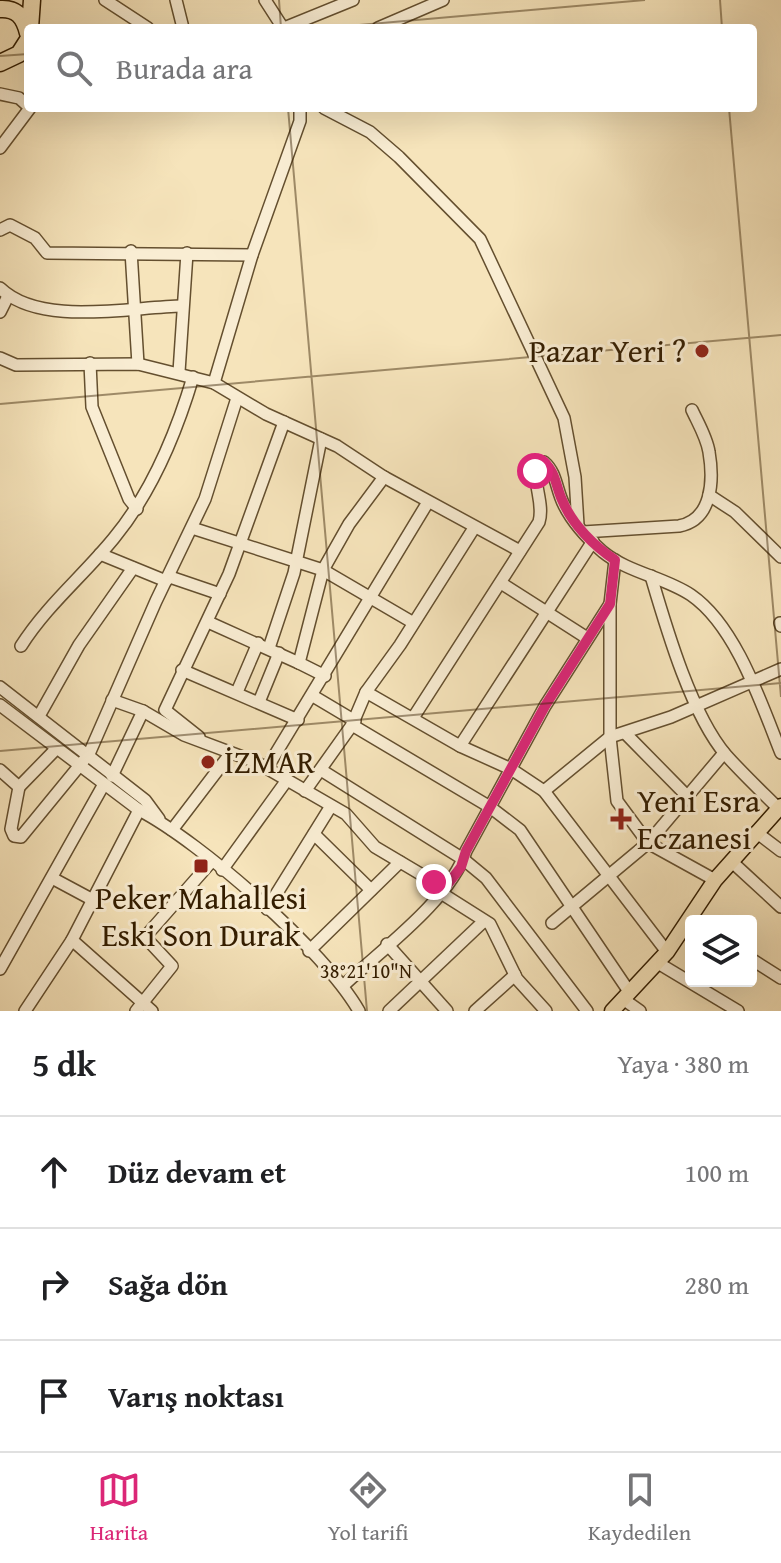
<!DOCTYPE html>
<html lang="tr">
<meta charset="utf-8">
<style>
body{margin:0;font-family:"Gentium Book Plus",serif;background:#f6f6f6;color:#202124}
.controls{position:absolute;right:24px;bottom:24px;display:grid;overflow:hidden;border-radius:8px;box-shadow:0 8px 32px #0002}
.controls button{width:72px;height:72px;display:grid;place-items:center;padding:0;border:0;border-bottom:2px solid #e0e0e0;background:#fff;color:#202124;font:40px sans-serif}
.stop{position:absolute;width:24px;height:24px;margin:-18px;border:6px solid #db2777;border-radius:50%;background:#fff}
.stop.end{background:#db2777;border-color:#fff;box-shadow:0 2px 8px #0008}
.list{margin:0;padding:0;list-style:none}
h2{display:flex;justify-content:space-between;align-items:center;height:104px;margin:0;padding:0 32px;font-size:34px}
h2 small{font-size:26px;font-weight:400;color:#757577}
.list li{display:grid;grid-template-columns:52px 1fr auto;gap:24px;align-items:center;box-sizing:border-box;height:112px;padding:0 32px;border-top:2px solid #e0e0e0}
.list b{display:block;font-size:30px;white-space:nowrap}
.list em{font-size:26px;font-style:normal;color:#757577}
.icon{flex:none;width:44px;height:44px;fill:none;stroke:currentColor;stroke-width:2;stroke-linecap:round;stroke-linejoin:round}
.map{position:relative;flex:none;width:781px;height:1011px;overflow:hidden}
.search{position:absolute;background:#fff;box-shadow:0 8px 32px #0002;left:24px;right:24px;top:24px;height:88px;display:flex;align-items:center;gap:20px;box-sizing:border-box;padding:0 28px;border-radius:8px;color:#757577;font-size:30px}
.sheet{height:440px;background:#fff}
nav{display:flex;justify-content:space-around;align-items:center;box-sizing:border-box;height:112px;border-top:2px solid #e0e0e0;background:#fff;font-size:22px;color:#757577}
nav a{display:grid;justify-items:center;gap:4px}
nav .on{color:#db2777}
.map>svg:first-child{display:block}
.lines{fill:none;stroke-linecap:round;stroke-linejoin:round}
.minor-casing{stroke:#644f2f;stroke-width:14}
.major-casing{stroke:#331d00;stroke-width:17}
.highway-casing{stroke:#331d00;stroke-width:19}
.minor{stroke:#f9edd3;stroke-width:11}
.major{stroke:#f6e4bb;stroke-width:14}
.highway{stroke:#f6e4bb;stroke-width:16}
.route{stroke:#db2777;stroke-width:10}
.ticks{fill:none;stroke:#331d00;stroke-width:2;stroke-opacity:0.45}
.poi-dot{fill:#8f2418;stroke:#f9edd3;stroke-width:3}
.labels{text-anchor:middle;stroke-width:6;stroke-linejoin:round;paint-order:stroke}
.poi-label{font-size:32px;fill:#331d00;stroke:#f9edd3;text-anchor:start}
.ticks-label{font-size:20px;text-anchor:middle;fill:#331d00;stroke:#f9edd3;stroke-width:6;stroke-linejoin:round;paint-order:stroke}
</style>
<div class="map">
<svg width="781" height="1011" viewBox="0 0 781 1011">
<rect width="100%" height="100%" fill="#f6e4bb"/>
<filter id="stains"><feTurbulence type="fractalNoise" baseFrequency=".0025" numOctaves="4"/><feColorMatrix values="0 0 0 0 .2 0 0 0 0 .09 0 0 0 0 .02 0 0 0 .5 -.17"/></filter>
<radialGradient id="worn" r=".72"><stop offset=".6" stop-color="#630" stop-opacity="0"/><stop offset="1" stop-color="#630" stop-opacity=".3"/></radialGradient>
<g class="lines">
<g class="minor-casing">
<g id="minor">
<path d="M 105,0 L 148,28"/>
<path d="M 176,0 L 183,28"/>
<path d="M 265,0 L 283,28"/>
<path d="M 284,28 L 353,0"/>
<path d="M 378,28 L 443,0"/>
<path d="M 0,94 L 19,98 L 28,106"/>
<path d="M 324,108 L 370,132 L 399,157 L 480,239 L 564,418 L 575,477 L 578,525"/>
<path d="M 0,148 L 30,108"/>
<path d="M 0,230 L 10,225 L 35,238 L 47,253 L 252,255"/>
<path d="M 131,251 L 138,364"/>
<path d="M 0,288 C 40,327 129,307 182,306"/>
<path d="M 0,312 L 8,296"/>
<path d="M 0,358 L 16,365 L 138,364 L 214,383 L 266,414 L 337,446 L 384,477 L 520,551"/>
<path d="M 90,363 L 92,407 L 129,499 L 137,509"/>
<path d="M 179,372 L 187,253"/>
<path d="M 214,383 L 252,255 L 300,121 L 300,108"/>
<path d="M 709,495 L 735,512 L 781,557"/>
<path d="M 192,528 L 323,570 L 412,622"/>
<path d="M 583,532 L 679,526 C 712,520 714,481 709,452 C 707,438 698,423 692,410"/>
<path d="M 100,554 L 166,581"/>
<path d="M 615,560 L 610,604 L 610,737 L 617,801 L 648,843 L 715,880"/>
<path d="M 651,576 C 666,627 691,714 726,755 C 742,773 761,791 779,809"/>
<path d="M 170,577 L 220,594"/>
<path d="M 501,583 L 587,638"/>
<path d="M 208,622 L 299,663"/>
<path d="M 780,623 L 781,626"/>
<path d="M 21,646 C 47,605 84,575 114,538 C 152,492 176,434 193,377"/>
<path d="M 269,648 L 294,573 L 321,439"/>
<path d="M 182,670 L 298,720"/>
<path d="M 325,676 L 299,663 L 323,570 L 349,524 L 384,477"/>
<path d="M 0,687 L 145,800 L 159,819"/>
<path d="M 237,692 L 258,643"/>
<path d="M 366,692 L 460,746 L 511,769 L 544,791 L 667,952"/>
<path d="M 313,696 L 355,721"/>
<path d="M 112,700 L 143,711 L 184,735 L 256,762 L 346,814 L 375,847 L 434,882 L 441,893 L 490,924 L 517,979 L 546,1011"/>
<path d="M 259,702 L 279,653"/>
<path d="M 0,705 L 139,810 C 202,843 324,950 359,1011"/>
<path d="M 39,716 L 79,645 L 133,568"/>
<path d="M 413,718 L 539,522 C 545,502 530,480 539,463 L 544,462 C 557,473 556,490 564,505 C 573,523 588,539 603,552 C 629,573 664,577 691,595 C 736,626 761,703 781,753"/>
<path d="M 352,725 L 490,807 L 520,830 L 630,993"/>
<path d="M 625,733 L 686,795"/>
<path d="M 199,737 L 165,710 L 229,574 L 284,422"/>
<path d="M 460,746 L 593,541"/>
<path d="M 267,768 L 428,502"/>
<path d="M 0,770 L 19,787 L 11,829 L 14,836 L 21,837 L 89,754 L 156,601 L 205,499 L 237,398"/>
<path d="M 321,770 L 463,859 L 486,878 L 587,1011"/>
<path d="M 112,776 L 143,711"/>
<path d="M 19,787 L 57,748"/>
<path d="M 305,791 L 352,725 L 366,692 L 400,645 L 474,528"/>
<path d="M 544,791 L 610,737 L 671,717 L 781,669"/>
<path d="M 139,810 L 72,940 L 152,1011"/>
<path d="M 172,830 L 230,754"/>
<path d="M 756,832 L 781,851"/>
<path d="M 314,834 L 371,890"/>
<path d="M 731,861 L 781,907"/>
<path d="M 222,870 L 287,780"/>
<path d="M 52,878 L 93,900"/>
<path d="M 267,909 L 331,806"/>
<path d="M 552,923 L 648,843 L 724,753"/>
<path d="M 387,944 L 447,1011"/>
<path d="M 309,951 L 400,862"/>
<path d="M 751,959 L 781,978"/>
<path d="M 658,963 L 738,1011"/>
<path d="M 0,969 L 104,784"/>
<path d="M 344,985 C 382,949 450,900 466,851 L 545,706 L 610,604"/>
<path d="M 623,999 L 640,1011"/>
<path d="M 25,1011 L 72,940"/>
<path d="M 136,1011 L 172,966 L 145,937 L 211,862"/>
<path d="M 389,1011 L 484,921"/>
<path d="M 475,1011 L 515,975"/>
</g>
</g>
<g class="major-casing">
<path id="major" d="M 612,1011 L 667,952 L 715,880 L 781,806"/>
</g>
<g class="highway-casing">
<g id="highway">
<path d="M 0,9 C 17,8 24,17 28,33"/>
<path d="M 30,28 L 32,0"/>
<path d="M 0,63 L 19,54 L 28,40"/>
</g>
</g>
<use href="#minor" class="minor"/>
<use href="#major" class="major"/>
<use href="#highway" class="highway"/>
</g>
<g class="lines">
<path class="route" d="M 434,882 L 441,893 L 461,867 L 466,851 L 545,706 L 610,604 L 615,560 C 594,546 573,525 563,502 C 556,488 556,472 544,462 L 535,471"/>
</g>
<path class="ticks" d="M 279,0 L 281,28M 720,0 L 722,28M 325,28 L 645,0M 0,56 L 28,54M 288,108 L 367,1011M 729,108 L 781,697M 0,404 L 781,335M 0,751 L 781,683"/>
<g class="poi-dot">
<circle cx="702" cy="351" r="8"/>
<circle cx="208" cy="762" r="8"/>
<path d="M617 807h8v8h8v8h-8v8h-8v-8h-8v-8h8z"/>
<rect x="193" y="858" width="16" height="16" rx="4"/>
</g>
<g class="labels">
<g class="poi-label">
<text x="686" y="362" text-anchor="end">Pazar Yeri ?</text>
<text x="224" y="773">İZMAR</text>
<text x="637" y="812">Yeni Esra<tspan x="637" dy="37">Eczanesi</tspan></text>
<text x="201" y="909" text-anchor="middle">Peker Mahallesi<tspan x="201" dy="37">Eski Son Durak</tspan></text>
</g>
</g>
<g class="ticks-label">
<text x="366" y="978">38°21'10"N</text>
</g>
<rect width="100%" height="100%" filter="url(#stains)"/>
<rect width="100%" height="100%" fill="url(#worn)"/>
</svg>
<div class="controls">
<button><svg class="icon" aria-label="layers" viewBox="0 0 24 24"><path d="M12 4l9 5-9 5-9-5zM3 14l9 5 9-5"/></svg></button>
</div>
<div class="stop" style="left:535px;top:471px"></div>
<div class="stop end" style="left:434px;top:882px"></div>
<div class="search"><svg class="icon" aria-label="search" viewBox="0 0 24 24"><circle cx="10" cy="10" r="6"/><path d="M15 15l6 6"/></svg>Burada ara</div>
</div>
<section class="sheet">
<h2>5 dk<small>Yaya · 380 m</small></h2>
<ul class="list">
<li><svg class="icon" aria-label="ahead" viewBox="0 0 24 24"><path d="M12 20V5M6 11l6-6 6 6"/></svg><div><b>Düz devam et</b></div><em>100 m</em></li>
<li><svg class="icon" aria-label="right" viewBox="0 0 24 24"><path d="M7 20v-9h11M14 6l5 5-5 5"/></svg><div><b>Sağa dön</b></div><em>280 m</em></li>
<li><svg class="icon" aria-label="arrive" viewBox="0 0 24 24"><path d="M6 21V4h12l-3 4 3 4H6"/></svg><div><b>Varış noktası</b></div></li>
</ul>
</section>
<nav>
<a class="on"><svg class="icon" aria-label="map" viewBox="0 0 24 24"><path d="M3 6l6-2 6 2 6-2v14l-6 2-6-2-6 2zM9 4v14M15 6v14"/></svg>Harita</a>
<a><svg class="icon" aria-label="directions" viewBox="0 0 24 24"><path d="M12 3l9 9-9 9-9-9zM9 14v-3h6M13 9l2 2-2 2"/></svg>Yol tarifi</a>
<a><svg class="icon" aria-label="saved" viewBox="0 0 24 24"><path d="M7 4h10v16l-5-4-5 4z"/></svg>Kaydedilen</a>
</nav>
